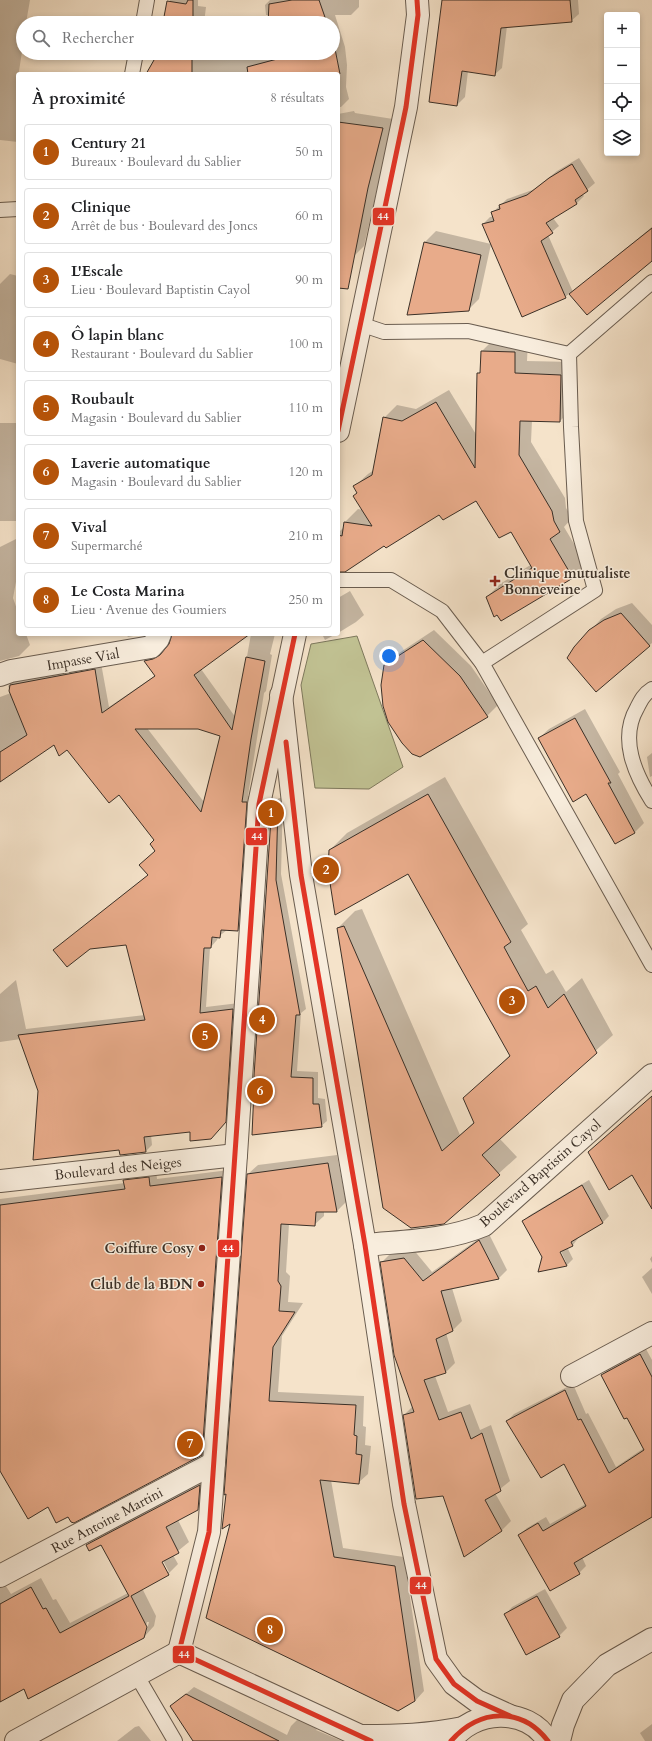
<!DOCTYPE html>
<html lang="fr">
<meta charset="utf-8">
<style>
body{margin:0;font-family:Cardo,serif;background:#f2f2f2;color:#202124}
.controls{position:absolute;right:12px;top:12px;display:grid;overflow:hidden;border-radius:4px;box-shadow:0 2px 6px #0003}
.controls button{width:36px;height:36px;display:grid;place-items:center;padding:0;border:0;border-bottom:1px solid #e0e0e0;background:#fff;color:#202124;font:20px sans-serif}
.you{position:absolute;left:389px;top:656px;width:14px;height:14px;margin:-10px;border:3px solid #fff;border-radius:50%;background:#1a73e8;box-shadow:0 0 0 6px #1a73e833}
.badge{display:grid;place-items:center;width:26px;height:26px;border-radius:50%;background:#b45309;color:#fff;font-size:13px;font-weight:700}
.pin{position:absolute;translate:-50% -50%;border:2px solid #fff;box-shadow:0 1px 4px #0006}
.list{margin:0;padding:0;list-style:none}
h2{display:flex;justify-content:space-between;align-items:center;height:52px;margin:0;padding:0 16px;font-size:17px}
h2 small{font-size:13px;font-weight:400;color:#757577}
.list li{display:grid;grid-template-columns:26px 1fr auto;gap:12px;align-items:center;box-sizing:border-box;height:56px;margin:0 8px 8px;padding:0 8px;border:1px solid #e0e0e0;border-radius:4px}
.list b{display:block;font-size:15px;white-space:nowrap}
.list p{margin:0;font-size:13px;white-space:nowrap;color:#757577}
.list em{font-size:13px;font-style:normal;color:#757577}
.icon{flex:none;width:22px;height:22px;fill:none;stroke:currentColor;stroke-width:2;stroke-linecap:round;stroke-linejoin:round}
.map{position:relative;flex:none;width:652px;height:1741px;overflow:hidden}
.search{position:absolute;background:#fff;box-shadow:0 2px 6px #0003;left:16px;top:16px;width:324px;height:44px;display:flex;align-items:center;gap:10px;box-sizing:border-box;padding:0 14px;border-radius:22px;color:#757577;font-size:15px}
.panel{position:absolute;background:#fff;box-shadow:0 2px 6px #0003;left:16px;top:72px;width:324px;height:564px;border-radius:4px}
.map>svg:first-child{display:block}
.green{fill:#c1c293;stroke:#7e795d}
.shadow{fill:#0003;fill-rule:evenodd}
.building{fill:#e8ab8a;stroke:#3b3027;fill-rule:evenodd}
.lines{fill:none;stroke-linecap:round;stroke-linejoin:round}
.service-casing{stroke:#6a5d50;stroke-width:16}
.minor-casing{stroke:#6a5d50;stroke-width:24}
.tertiary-casing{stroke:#6a5d50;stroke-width:24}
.service{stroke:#f8eddd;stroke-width:14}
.minor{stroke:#f8eddd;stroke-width:22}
.tertiary{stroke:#f8eddd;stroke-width:22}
.bus-1-casing{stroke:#f8eddd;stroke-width:8}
.bus-1{stroke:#e43426;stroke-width:5}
.poi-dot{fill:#8f2418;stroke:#f8eddd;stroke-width:1.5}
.labels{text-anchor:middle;stroke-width:3;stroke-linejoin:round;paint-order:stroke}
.poi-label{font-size:14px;font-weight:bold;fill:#3b3027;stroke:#f8eddd;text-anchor:end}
.street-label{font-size:14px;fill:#3b3027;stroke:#f8eddd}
.line-badge{stroke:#f8eddd;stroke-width:1.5}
.badge-label{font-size:11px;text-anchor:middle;font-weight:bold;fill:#fff}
</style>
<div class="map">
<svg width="652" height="1741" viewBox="0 0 652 1741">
<rect width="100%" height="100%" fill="#f5e3ca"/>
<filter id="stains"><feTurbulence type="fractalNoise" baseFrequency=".005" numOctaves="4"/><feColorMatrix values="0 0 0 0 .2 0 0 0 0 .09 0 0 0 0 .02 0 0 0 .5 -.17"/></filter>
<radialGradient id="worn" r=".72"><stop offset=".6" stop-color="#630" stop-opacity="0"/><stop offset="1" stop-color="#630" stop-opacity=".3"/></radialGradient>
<path class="green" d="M 357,636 L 403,767 L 369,789 L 315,788 L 301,685 L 311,644 Z"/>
<g class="shadow">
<path d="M 0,0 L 30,0 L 26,23 L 23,23 L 23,45 L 16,91 L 18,91 L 18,142 L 0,140 Z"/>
<path d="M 170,0 L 198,0 L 198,6 L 206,7 L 204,23 L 164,22 Z"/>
<path d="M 270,0 L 359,0 L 359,7 L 351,15 L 335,15 L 345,47 L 347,65 L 346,87 L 349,99 L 341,107 L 338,107 L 338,74 L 151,74 L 159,53 L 333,53 L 333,23 L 269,23 L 269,15 L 266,15 L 265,5 Z"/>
<path d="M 443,0 L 578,0 L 579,14 L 571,21 L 507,26 L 502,68 L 494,75 L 468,71 L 465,97 L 457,105 Z"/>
<path d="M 354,111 L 355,113 L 393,119 L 364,246 L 354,256 L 338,253 L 338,114 Z"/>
<path d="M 579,158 L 595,183 L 582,194 L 584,196 L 577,203 L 553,218 L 559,226 L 548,235 L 573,292 L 652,227 L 652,260 L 587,314 L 570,293 L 565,297 L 483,224 L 490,217 L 494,216 L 493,212 L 507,199 L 535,189 L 557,171 Z"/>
<path d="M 436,231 L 491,244 L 479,299 L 468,310 L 418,272 L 425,242 Z"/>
<path d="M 10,274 L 18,276 L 18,364 L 0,359 L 0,284 Z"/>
<path d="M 495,338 L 528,340 L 527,361 L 574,362 L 573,408 L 560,421 L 532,420 L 531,442 L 565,498 L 566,508 L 572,518 L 564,527 L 586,564 L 573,577 L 501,620 L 487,597 L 500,584 L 532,564 L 511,530 L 476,500 L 440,514 L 385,545 L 338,568 L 338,533 L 344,527 L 345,522 L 358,509 L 364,510 L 355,486 L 368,474 L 374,470 L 384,418 L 397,405 L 416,409 L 449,390 L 477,436 L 478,374 L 481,371 L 482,351 Z"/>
<rect x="0" y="423" width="18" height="98"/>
<path d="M 18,538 L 18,571 L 13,598 L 18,612 L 18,634 L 26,634 L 30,645 L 19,656 L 0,661 L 0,547 Z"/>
<path d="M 350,591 L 364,615 L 356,622 L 338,633 L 338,598 Z"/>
<path d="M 632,603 L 652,625 L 652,643 L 597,690 L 590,631 L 601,619 L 616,609 Z"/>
<path d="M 434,630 L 471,666 L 498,705 L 487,716 L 420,756 L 413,753 L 397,736 L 389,721 L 385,666 L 396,655 Z"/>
<path d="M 126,634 L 145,634 L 128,637 Z"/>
<path d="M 173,634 L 248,634 L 201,669 L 236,718 L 251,634 L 275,634 L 270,654 L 272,655 L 266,691 L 264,693 L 248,796 L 253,796 L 245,923 L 238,930 L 227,930 L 218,937 L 217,940 L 210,948 L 206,1007 L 239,1003 L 232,1114 L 218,1131 L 191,1131 L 151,1135 L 152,1145 L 146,1151 L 120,1149 L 39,1090 L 21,1039 L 0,1042 L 0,994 L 16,980 L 26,1029 L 145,1015 L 127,944 L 55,950 L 148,875 L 157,850 L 155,840 L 119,793 L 68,749 L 54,744 L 0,781 L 0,697 L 11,693 L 8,686 L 15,679 L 101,663 L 109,707 L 156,675 L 146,661 L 152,654 L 166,650 L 170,644 ZM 147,728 L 198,728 L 221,735 L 204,802 Z"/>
<path d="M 322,634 L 336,634 L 325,640 Z"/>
<path d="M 585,709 L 620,772 L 618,774 L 644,823 L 634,833 L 587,793 L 539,738 L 549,729 Z"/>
<path d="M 652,753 L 652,776 L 650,777 L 647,757 Z"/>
<path d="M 445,777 L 528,924 L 521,930 L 546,974 L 553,970 L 566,992 L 582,978 L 613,1035 L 499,1138 L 517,1157 L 444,1223 L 338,928 L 355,911 L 362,909 L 460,1135 L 474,1122 L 464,1099 L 510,1055 L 408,873 L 330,850 L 347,833 Z"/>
<path d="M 279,798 L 283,798 L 281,874 L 306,1009 L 301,1013 L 297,1071 L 318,1072 L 318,1098 L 325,1099 L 327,1121 L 321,1126 L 253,1134 L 273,804 Z"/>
<path d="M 337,1155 L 346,1202 L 337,1211 L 324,1211 L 324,1216 L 314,1225 L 289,1224 L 286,1272 L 290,1276 L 288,1302 L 303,1303 L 282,1336 L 278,1392 L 364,1396 L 363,1426 L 366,1427 L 365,1445 L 371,1446 L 368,1474 L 358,1483 L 331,1480 L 343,1548 L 404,1557 L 424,1691 L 415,1701 L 232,1522 L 228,1492 L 248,1174 L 258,1165 Z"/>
<path d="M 156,1170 L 157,1179 L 229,1170 L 209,1447 L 201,1454 L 69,1515 L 48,1505 L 0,1468 L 0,1199 L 125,1183 L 124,1180 L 132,1173 Z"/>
<path d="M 589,1180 L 609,1216 L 602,1223 L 579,1237 L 573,1245 L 567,1247 L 573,1259 L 567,1265 L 539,1271 L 543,1256 L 523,1221 L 530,1215 ZM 559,1247 L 566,1262 L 564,1262 L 557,1248 Z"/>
<path d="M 488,1232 L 507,1270 L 498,1279 L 452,1288 L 462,1321 L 453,1330 L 446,1333 L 455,1363 L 446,1372 L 435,1376 L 448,1412 L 470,1404 L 480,1430 L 491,1425 L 510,1481 L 495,1493 L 511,1521 L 502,1530 L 464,1555 L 444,1495 L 404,1415 L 413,1406 L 381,1263 L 390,1254 L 413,1249 L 432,1272 Z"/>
<path d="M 652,1256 L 652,1263 L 650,1259 Z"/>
<path d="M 652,1268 L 652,1294 L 642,1277 Z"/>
<path d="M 646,1349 L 652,1360 L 652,1516 L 582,1557 L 586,1566 L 579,1573 L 519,1535 L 527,1528 L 546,1517 L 550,1524 L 586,1504 L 564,1463 L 507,1421 L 514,1414 L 573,1384 L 586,1414 L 588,1413 L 616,1467 L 644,1448 L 602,1375 L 608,1369 Z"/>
<path d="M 209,1476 L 208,1499 L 197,1509 L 178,1520 L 189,1542 L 173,1555 L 178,1564 L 168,1574 L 142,1588 L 156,1616 L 154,1626 L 144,1637 L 24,1688 L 0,1701 L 0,1585 L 4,1583 L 11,1594 L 41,1578 L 53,1600 L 56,1599 L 70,1623 L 128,1593 L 101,1544 L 87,1545 L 97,1535 ZM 161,1557 L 169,1572 L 166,1572 L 159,1558 ZM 147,1622 L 149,1622 L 146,1633 L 144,1633 Z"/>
<path d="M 545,1589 L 567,1628 L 559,1636 L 505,1615 L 512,1607 Z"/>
<path d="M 194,1687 L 287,1735 L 291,1726 L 298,1719 L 317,1729 L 316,1730 L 342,1741 L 194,1741 L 172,1706 Z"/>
<path d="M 652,1724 L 652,1741 L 645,1741 L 640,1733 Z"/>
<path d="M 139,1726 L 151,1741 L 117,1741 L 135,1727 Z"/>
</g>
<g class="building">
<path d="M 188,0 L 193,0 L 193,23 L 163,22 L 167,1 L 186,4 Z"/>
<path d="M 292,0 L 319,0 L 327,23 L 268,23 L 269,4 Z"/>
<path d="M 442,0 L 570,0 L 572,22 L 501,28 L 495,76 L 462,71 L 457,106 L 429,102 Z"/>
<path d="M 334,44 L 340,74 L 248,74 L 247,67 L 300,53 L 333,53 Z"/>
<path d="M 158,53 L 192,53 L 192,74 L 146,74 Z"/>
<path d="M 338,122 L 383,128 L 368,188 L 348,289 L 338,288 Z"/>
<path d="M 572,164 L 588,191 L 575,200 L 577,204 L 546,223 L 553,233 L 541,241 L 566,298 L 522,317 L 482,224 L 494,221 L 491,212 L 500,209 L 499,205 L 527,195 L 549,178 Z"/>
<path d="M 652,228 L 652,261 L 587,315 L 569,294 Z"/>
<path d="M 424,242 L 481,255 L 469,311 L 407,315 Z"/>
<path d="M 481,351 L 515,352 L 515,373 L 561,375 L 560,422 L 520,421 L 519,455 L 552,511 L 554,521 L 560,532 L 550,539 L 573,578 L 501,621 L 497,615 L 494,617 L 486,597 L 532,568 L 511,532 L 499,538 L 476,501 L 443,520 L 439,515 L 386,548 L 384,546 L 345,572 L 338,572 L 338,535 L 342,536 L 344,522 L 372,526 L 353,496 L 357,493 L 353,486 L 372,475 L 383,417 L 402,421 L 436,402 L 475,468 L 477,373 L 480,373 Z"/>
<path d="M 621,613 L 650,646 L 596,692 L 567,658 L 574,647 L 589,630 L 604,620 Z"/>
<path d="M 172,634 L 250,634 L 194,675 L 232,730 L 246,657 L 265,661 L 251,739 L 242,802 L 247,802 L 238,931 L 221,930 L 220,938 L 212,937 L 211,948 L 204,948 L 200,1013 L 233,1009 L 226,1122 L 211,1139 L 190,1141 L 190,1132 L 144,1137 L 146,1152 L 120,1155 L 119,1150 L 33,1160 L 38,1091 L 18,1035 L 145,1020 L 126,945 L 90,949 L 67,967 L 53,950 L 148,875 L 139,865 L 155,851 L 150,844 L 154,840 L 119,795 L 109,803 L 67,750 L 59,756 L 54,745 L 0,782 L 0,752 L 27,735 L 9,691 L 10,685 L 95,669 L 102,713 L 155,676 L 144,661 L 153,659 L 160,655 L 169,644 ZM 135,729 L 198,729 L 220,736 L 201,812 Z"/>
<path d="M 423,640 L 460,676 L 488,717 L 420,757 L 412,754 L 402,743 L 388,722 L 383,706 L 381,685 L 384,665 Z"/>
<path d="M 575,718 L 611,783 L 608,783 L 635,833 L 615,844 L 586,794 L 573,802 L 538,738 Z"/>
<path d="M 428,794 L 511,942 L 504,947 L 528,991 L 536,986 L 548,1008 L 564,994 L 597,1053 L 482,1155 L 500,1175 L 444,1224 L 411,1228 L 383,1208 L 337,928 L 344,926 L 442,1151 L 474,1123 L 463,1098 L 510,1056 L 408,874 L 335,915 L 328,870 L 329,850 Z"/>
<path d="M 272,803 L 278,803 L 276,880 L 300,1015 L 296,1015 L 291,1077 L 313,1078 L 313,1104 L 319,1104 L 322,1127 L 252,1135 L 254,1089 L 253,1091 Z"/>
<path d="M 652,1096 L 652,1209 L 632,1175 L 609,1190 L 588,1152 Z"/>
<path d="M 328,1163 L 337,1212 L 316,1212 L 315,1226 L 281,1224 L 278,1281 L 281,1286 L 279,1311 L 295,1312 L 273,1347 L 269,1401 L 356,1405 L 354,1435 L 357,1436 L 356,1454 L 362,1455 L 359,1484 L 320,1480 L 334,1557 L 395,1566 L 415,1701 L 398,1711 L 206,1618 L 230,1524 L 222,1529 L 226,1494 L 224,1495 L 247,1174 Z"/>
<path d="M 149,1177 L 150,1186 L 222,1177 L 202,1455 L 74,1523 L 71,1522 L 68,1517 L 56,1523 L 48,1507 L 28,1519 L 0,1471 L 0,1205 L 125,1189 L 123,1180 Z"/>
<path d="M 582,1185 L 603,1223 L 571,1242 L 573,1246 L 560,1252 L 567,1266 L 538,1272 L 542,1257 L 522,1221 Z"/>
<path d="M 479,1240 L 499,1279 L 441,1291 L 453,1331 L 436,1339 L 446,1373 L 424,1380 L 439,1420 L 461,1412 L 471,1439 L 482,1433 L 501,1491 L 485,1500 L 502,1531 L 464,1557 L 443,1496 L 416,1499 L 403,1415 L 414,1412 L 394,1355 L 380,1262 L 404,1258 L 423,1281 Z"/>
<path d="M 640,1354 L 652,1377 L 652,1517 L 574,1563 L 580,1574 L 550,1591 L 518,1535 L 538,1523 L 543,1531 L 586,1506 L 564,1464 L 541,1478 L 506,1421 L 565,1390 L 578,1420 L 581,1419 L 609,1473 L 644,1450 L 627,1418 L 624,1419 L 601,1375 Z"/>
<path d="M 200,1485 L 198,1510 L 166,1527 L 179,1553 L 162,1562 L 169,1575 L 131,1596 L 147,1627 L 144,1638 L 28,1699 L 24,1689 L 0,1702 L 0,1604 L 31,1587 L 43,1609 L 46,1608 L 60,1633 L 129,1596 L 101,1545 L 89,1551 L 86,1545 Z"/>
<path d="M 537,1596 L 560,1637 L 526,1655 L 504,1614 Z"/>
<path d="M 186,1694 L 279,1741 L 193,1741 L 170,1706 Z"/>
</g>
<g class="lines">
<g class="service-casing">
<g id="service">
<path d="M 143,23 L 147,0"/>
<path d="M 132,74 L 136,53"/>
<path d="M 0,210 L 18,209"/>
<path d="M 360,324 L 384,332 L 468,331 L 569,354"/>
<path d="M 338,580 L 391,580 L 442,611 L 482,663 L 652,965"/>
<path d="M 482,663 L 595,590 L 576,521 L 571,427 L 569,354 L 652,282"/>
<path d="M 652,689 C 644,694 641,700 637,708 C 619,739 635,774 652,801"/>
<path d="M 137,1676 L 175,1741"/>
</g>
</g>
<g class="minor-casing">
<g id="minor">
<path d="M 338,431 L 406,107 L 418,15 L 417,0"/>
<path d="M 0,675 L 11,671 L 151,647 L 158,639 L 160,634"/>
<path d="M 281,695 L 301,875 L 365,1245 L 404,1504 L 436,1659 L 454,1684 L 477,1701 L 510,1716"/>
<path d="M 0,1181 L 236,1155"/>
<path d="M 365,1245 C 405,1241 446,1241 484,1225 L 652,1075"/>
<path d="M 572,1376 L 652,1333"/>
<path d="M 0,1576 L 214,1463"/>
<path d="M 179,1652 L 209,1532 L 236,1155 L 259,804 L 295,634"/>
<path d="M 179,1652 L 371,1741"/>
<path d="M 362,1736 C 398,1736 428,1735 463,1728"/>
<path d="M 16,1741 L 179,1652"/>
<path d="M 559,1741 L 563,1725 L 573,1700 L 607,1665 L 652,1639"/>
</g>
</g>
<g class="tertiary-casing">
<path id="tertiary" d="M 451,1741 C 472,1709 528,1706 548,1741"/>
</g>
<use href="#service" class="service"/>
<use href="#minor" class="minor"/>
<use href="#tertiary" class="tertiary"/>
<g class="bus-1-casing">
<g id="bus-1">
<path d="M 338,431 L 406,107 L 418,15 L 417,0"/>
<path d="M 295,634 L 259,804 L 209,1532 L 179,1652 L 371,1741"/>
<path d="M 286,742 L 301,875 L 365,1245 L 404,1504 L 436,1659 L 454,1684 L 477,1701 L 510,1716"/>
<path d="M 451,1741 C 479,1709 521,1706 548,1741"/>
</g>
</g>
<use href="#bus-1" class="bus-1"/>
</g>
<g class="poi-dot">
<path d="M493 575h4v4h4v4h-4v4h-4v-4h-4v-4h4z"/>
<circle cx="202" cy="1248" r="4"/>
<circle cx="201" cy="1284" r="4"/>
</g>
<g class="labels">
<g class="poi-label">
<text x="504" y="578" text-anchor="start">Clinique mutualiste<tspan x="504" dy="16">Bonneveine</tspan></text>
<text x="194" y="1253">Coiffure Cosy</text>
<text x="193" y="1289">Club de la BDN</text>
</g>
<g class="street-label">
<text transform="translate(83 659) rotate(-10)" y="5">Impasse Vial</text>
<text transform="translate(118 1168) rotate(-6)" y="5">Boulevard des Neiges</text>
<text transform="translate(540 1173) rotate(-41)" y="5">Boulevard Baptistin Cayol</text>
<text transform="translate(107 1520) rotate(-28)" y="5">Rue Antoine Martini</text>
</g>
</g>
<g class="line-badge">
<rect x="372" y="207" width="23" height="19" rx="4" fill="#e43426"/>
<rect x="245" y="827" width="23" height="19" rx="4" fill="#e43426"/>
<rect x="217" y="1239" width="23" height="19" rx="4" fill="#e43426"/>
<rect x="409" y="1576" width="23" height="19" rx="4" fill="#e43426"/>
<rect x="172" y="1645" width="23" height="19" rx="4" fill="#e43426"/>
</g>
<g class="badge-label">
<text x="383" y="220">44</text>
<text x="257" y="840">44</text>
<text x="228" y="1252">44</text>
<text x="421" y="1589">44</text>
<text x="184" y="1658">44</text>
</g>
<rect width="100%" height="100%" filter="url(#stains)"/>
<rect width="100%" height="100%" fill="url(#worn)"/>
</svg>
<div class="controls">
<button>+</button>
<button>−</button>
<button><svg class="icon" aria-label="locate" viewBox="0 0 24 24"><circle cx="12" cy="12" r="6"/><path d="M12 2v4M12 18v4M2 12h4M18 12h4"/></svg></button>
<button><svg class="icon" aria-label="layers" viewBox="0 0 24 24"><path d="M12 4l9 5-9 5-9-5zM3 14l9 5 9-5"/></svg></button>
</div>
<div class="you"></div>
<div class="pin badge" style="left:271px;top:813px">1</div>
<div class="pin badge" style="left:326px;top:870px">2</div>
<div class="pin badge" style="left:512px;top:1001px">3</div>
<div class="pin badge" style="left:262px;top:1020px">4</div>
<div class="pin badge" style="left:205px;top:1036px">5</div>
<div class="pin badge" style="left:260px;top:1091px">6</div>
<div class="pin badge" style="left:190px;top:1444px">7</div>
<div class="pin badge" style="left:270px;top:1630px">8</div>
<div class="search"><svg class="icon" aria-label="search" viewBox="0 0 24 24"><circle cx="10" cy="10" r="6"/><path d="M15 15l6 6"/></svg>Rechercher</div>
<section class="panel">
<h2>À proximité<small>8 résultats</small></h2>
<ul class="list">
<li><span class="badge">1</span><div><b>Century 21</b><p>Bureaux · Boulevard du Sablier</p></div><em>50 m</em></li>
<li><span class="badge">2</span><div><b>Clinique</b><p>Arrêt de bus · Boulevard des Joncs</p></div><em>60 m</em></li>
<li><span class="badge">3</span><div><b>L'Escale</b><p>Lieu · Boulevard Baptistin Cayol</p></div><em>90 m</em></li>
<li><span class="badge">4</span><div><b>Ô lapin blanc</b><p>Restaurant · Boulevard du Sablier</p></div><em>100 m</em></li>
<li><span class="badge">5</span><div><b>Roubault</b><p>Magasin · Boulevard du Sablier</p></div><em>110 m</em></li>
<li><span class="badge">6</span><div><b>Laverie automatique</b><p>Magasin · Boulevard du Sablier</p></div><em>120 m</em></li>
<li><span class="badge">7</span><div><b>Vival</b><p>Supermarché</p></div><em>210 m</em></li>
<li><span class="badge">8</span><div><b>Le Costa Marina</b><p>Lieu · Avenue des Goumiers</p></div><em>250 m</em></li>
</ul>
</section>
</div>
